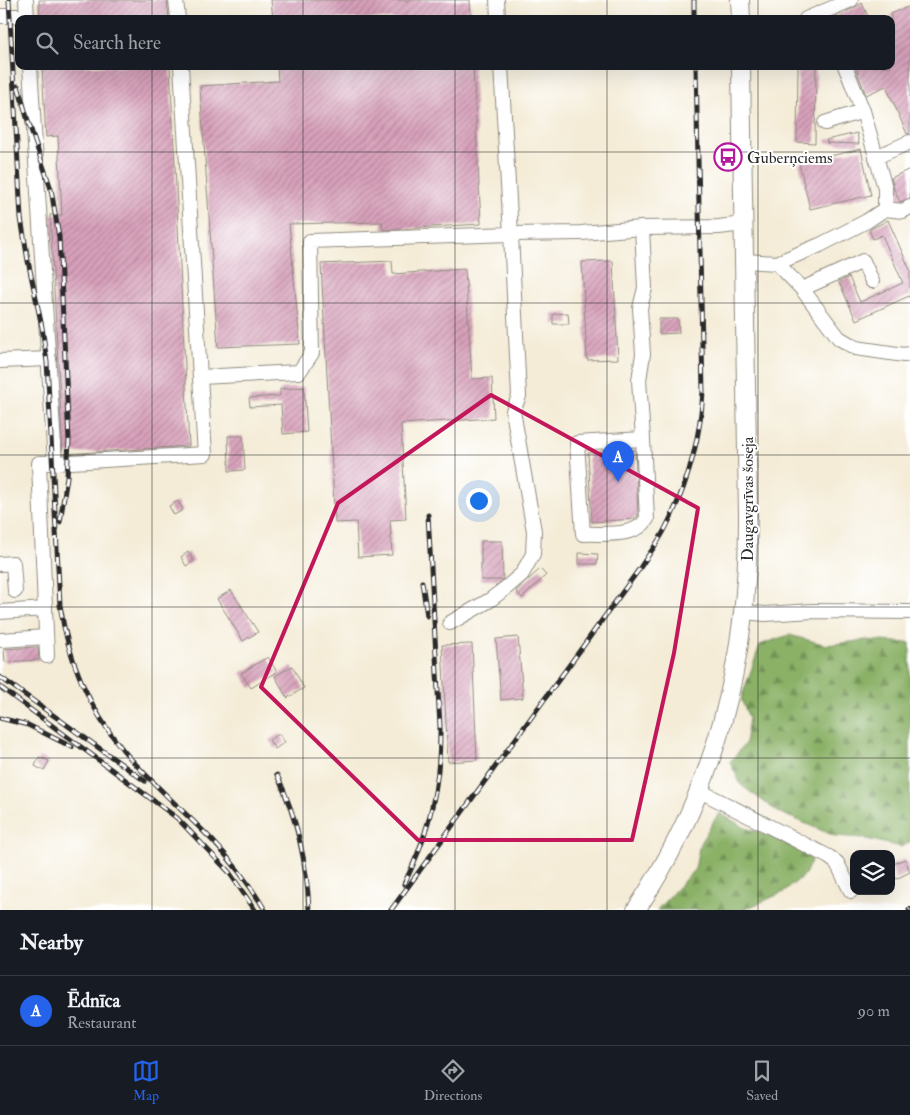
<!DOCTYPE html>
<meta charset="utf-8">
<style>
body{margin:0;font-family:"IM FELL Double Pica",serif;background:#20242c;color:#f1f3f6}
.controls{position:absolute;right:15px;bottom:15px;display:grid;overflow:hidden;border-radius:10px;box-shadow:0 5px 20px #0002}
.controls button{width:45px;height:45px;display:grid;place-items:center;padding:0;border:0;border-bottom:1px solid #363941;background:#171b24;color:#f1f3f6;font:25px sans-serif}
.you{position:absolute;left:478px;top:500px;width:18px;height:18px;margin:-12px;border:4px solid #fff;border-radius:50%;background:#1a73e8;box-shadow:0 0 0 8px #1a73e833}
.badge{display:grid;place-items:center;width:32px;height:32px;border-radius:50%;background:#2563eb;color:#fff;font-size:16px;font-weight:700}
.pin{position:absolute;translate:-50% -41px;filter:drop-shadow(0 1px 2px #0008)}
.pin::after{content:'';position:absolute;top:26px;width:18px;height:15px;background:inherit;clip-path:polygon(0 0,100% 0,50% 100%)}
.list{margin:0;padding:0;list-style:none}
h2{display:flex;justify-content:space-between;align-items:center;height:65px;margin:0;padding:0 20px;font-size:21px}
h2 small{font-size:16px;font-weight:400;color:#9ea1a6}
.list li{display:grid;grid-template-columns:32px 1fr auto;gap:15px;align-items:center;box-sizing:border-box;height:70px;padding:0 20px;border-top:1px solid #363941}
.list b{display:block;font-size:19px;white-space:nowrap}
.list p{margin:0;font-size:16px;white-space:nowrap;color:#9ea1a6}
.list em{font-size:16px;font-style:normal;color:#9ea1a6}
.icon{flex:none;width:28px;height:28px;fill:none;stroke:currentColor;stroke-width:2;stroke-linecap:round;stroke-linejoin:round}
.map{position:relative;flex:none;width:910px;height:910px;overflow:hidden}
.search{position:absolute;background:#171b24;box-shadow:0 5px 20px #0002;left:15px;right:15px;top:15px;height:55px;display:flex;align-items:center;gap:12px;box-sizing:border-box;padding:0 18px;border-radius:10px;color:#9ea1a6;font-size:19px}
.sheet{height:135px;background:#171b24}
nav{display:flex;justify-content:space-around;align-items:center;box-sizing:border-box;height:70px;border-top:1px solid #363941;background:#171b24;font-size:14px;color:#9ea1a6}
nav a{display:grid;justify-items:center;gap:2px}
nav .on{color:#2563eb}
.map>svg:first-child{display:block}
.forest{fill:url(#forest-firs);stroke:#5a6e48}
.building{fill:url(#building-hatch)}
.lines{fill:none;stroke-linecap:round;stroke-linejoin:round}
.minor-casing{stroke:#908c81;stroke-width:16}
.major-casing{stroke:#908c81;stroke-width:20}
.minor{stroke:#fff;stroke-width:14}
.major{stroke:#fff;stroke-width:18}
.rail-casing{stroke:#2b2b2b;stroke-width:5}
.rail{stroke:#fff;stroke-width:3;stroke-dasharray:9;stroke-linecap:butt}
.marked{fill:none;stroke:#c2185b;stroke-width:4;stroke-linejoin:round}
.grid{fill:none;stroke:#2b2b2b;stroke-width:1;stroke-opacity:0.55}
.labels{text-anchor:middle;stroke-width:4;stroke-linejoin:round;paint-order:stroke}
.poi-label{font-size:16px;fill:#2b2b2b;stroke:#fff;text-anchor:start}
.street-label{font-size:16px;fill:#2b2b2b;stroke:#fff}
</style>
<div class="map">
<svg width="910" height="910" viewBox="0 0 910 910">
<defs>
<pattern id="forest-firs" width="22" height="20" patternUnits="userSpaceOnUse" patternTransform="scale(1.25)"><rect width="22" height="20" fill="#8ab166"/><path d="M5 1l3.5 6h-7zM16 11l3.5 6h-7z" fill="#719054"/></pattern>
<pattern id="building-hatch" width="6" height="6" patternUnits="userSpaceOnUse" patternTransform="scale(1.25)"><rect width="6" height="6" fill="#d8a1bb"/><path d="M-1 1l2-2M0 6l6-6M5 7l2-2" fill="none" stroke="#af8398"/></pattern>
</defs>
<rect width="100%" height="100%" fill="#fff"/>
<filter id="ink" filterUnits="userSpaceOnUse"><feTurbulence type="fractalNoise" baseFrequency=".02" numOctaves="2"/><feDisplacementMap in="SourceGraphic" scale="10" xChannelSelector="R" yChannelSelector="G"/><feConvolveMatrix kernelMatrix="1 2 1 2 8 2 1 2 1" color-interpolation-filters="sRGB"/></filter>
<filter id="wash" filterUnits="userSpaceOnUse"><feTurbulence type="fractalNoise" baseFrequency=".0096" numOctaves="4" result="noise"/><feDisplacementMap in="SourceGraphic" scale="20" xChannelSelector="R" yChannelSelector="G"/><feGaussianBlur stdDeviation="1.12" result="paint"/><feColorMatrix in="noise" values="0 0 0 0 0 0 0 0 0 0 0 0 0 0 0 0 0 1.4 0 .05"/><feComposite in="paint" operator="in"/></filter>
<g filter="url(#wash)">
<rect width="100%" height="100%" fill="#f4ecd7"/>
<g class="forest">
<path d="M 789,635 L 827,645 L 866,640 L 910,643 L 910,842 L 901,847 L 863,838 L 835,836 L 778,812 L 741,785 L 730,762 L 745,744 L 749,718 L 741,699 L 760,645 Z"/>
<path d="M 719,813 L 748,829 L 774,836 L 812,859 L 805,874 L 784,892 L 743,910 L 657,910 L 695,869 L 700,843 Z"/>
</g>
<g id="blocks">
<g class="building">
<path d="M 39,0 L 167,0 L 169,19 L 40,19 Z"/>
<path d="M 271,0 L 470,0 L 471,19 L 273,19 Z"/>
<path d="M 862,3 L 869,19 L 829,19 L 854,8 Z"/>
<path d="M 910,6 L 910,133 L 907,134 L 886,86 L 866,95 L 855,66 L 891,66 L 891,14 Z"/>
<path d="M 42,66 L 170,66 L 189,446 L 63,454 L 50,215 L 62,215 L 58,136 L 46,137 Z"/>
<path d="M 277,66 L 473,66 L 481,224 L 383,230 L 382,222 L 289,224 L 300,344 L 218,347 L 200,86 L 278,81 Z"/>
<path d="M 798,66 L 816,66 L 815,143 L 797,142 Z"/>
<path d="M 857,133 L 859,144 L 827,143 L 826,140 Z"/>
<path d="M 861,149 L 871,195 L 810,209 L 799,163 Z"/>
<path d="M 910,169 L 910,198 L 900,202 L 894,189 L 891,178 Z"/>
<path d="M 888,220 L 910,270 L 910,298 L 909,296 L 856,320 L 839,282 L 849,277 L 860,302 L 903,283 L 882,235 L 873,239 L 869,230 Z"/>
<path d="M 392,261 L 393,274 L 465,269 L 472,379 L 492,378 L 494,418 L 401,424 L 406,519 L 390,520 L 392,555 L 358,557 L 356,522 L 335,523 L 321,264 Z"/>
<path d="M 613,261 L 618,359 L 587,360 L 582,262 Z"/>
<path d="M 568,313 L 569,324 L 553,324 L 553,314 Z"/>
<path d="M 659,319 L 678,319 L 679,333 L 659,334 Z"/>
<path d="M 304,387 L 307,432 L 283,434 L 281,405 L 250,407 L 249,398 L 280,396 L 280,389 Z"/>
<path d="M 228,436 L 243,436 L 245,470 L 229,471 Z"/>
<path d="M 635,450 L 638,516 L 634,519 L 592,522 L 588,453 Z"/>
<path d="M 178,501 L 183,510 L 174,515 L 169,506 Z"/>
<path d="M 481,541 L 502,541 L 503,579 L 502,580 L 481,580 Z"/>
<path d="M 188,552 L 194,561 L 186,566 L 181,557 Z"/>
<path d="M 579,553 L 598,554 L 597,564 L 579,564 Z"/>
<path d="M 540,569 L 546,575 L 522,598 L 516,591 Z"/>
<path d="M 231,590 L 258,632 L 243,641 L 217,599 Z"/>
<path d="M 518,637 L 523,698 L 501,700 L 496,639 Z"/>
<path d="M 472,644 L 477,760 L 448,762 L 442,645 Z"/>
<path d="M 38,647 L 39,660 L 5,662 L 4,649 Z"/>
<path d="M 268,657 L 277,672 L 251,688 L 241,673 Z"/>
<path d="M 292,666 L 304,688 L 287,698 L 275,676 Z"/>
<path d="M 279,734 L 285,742 L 275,749 L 269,740 Z"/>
<path d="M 39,757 L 49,761 L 44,771 L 35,766 Z"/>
<path d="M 905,859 L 910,872 L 896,879 L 891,865 Z"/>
</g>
</g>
</g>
<g filter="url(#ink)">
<use href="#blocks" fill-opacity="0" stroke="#908c81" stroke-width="1"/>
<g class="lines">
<g class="minor-casing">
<g id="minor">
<path d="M 26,0 L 27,19"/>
<path d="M 176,0 L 178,19"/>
<path d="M 497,0 L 498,19"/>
<path d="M 0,16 L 27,16"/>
<path d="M 806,19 L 851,0"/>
<path d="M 30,66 L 55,463 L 205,454 L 200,377 L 299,372 L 312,353 L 310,241 L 511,234 L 501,66"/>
<path d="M 181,66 L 200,377"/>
<path d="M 825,123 L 863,111"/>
<path d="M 876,157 L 910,142"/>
<path d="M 885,209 L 903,211 L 910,207"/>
<path d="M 642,228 L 645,288 L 640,308 L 643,354 L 639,380 L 643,439 L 577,443 L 583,534 C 604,533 635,538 647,519 L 643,439"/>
<path d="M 744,261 L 777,263 L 820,245 L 867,221 L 885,209 L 885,188 L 863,111 L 845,66"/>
<path d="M 777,263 L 802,289 L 839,338 L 856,348 L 904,355 L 910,354"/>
<path d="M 802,289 L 863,261 L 872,281"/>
<path d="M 0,361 L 49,359"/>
<path d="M 0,564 L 13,563 L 15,591"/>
<path d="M 0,612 L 45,609"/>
<path d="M 744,612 L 765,614 L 813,611 L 910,612"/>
<path d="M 450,623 L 490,600 L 507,587 L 522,574 L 533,554 L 534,531 L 513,411 L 519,396 L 511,234 L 581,233 L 642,228 L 719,227 L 743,224"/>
<path d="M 1,640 L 46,637"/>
<path d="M 47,656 L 39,463 L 55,463"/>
<path d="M 700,791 L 829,857 L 837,863 L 851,891"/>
</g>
</g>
<g class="major-casing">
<g id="major">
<path d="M 740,0 L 741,19"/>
<path d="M 636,910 C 716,790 749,659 748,515 L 741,66"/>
</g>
</g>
<use href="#minor" class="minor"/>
<use href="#major" class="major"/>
<g class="rail-casing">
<g id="rail">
<path d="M 9,0 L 21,218 L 28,261 L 42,327 L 47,362 L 60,605 C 68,659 88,707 123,750 C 150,782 183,810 212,840 C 232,861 250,885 265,910"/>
<path d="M 694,0 L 694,19"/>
<path d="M 18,86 L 28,121 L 51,189 L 59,237 L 69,440 L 67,477 L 60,522"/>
<path d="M 422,582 L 427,616"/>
<path d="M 0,677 L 145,781"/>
<path d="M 0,687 L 177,818 L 229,872 L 255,910"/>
<path d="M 0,718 L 28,725 L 72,747"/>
<path d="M 277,775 C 297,818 307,862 309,910"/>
<path d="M 404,884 C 429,835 441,781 440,726 L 428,515"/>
<path d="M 391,910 L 640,568 C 648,555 658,543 665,529 C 687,487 700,440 703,392 L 696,66"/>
<path d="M 909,910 L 910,909"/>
</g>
</g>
<use href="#rail" class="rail"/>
</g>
</g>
<path class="marked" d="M 491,395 L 698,508 L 674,653 L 632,840 L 418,840 L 261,687 L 338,503 Z"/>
<path class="grid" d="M 152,0 L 152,19M 303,0 L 303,19M 455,0 L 455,19M 607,0 L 607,19M 758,0 L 758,19M 152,66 L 152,910M 303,66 L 303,910M 455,66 L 455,910M 607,66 L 607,910M 758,66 L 758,910M 0,152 L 910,152M 0,303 L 910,303M 0,455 L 910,455M 0,607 L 910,607M 0,758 L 910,758"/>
<defs>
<g id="bus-ring" transform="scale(1.4375)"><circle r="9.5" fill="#fff" stroke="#b5179e" stroke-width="1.5"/><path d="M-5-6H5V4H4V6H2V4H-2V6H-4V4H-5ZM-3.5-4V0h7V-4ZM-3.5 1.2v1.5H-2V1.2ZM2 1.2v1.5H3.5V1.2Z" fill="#b5179e"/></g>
</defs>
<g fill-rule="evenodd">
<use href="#bus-ring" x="728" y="157"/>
</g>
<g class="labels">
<g class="poi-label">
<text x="747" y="163">Guberņciems</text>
</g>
<g class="street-label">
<text transform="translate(747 499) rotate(-90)" y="6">Daugavgrīvas šoseja</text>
</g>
</g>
</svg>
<div class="controls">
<button><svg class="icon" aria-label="layers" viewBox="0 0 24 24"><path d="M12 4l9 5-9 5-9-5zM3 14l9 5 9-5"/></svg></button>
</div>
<div class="you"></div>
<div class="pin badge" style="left:618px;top:482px">A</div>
<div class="search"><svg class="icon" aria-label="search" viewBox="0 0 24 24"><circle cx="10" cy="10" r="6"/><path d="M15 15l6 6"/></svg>Search here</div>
</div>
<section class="sheet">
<h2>Nearby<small></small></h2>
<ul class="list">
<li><span class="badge">A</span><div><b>Ēdnīca</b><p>Restaurant</p></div><em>90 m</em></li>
</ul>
</section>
<nav>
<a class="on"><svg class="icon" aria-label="map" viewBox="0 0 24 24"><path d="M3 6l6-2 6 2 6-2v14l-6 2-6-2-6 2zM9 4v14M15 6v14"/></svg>Map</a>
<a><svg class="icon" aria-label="directions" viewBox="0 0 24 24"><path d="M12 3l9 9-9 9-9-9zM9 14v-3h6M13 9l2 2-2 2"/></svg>Directions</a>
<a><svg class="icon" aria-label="saved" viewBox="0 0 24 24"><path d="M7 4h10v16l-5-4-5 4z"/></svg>Saved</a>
</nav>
